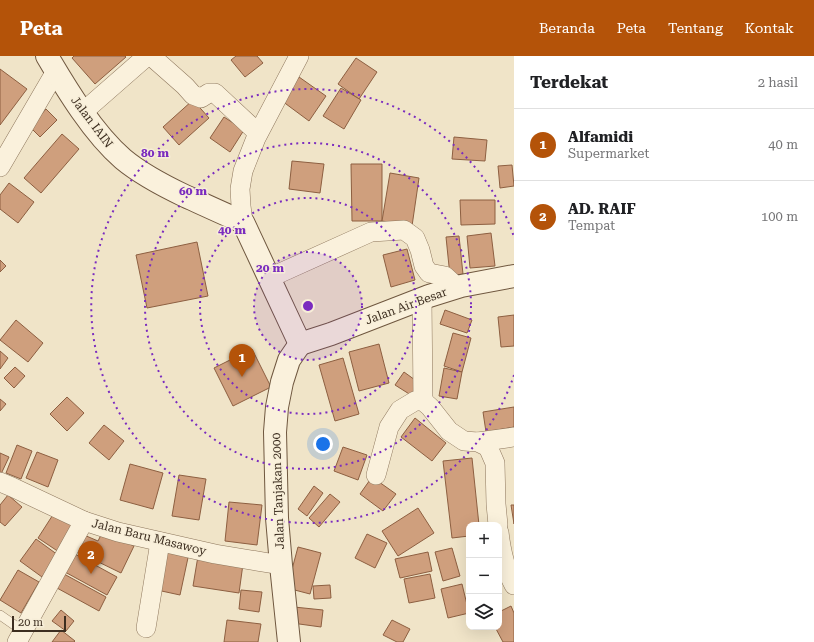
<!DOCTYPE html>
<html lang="id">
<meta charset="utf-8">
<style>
body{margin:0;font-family:"Roboto Serif",serif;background:#f2f2f2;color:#202124}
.controls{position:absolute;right:12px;bottom:12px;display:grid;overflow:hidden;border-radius:8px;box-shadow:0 4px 16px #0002}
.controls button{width:36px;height:36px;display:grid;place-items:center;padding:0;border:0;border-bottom:1px solid #e0e0e0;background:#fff;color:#202124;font:20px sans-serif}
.scale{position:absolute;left:12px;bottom:10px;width:54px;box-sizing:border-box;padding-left:4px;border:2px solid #3d2e20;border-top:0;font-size:11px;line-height:14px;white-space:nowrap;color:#3d2e20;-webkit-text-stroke:3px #f7eed8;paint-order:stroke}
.you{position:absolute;left:323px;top:388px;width:14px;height:14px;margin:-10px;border:3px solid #fff;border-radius:50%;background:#1a73e8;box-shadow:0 0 0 6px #1a73e833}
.badge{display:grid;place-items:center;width:26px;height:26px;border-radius:50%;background:#b45309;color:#fff;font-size:13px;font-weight:700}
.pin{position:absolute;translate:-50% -33px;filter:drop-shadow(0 1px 2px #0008)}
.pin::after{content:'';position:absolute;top:21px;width:14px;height:12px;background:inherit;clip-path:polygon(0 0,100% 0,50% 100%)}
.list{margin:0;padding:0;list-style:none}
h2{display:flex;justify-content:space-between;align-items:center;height:52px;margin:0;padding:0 16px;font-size:17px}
h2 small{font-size:13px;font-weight:400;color:#757577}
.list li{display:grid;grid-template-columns:26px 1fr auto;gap:12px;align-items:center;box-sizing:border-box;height:72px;padding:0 16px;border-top:1px solid #e0e0e0}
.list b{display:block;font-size:15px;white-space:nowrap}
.list p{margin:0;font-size:13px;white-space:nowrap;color:#757577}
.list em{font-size:13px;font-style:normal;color:#757577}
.icon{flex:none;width:22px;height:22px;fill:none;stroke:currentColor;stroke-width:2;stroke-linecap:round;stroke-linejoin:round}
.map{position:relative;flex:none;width:514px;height:586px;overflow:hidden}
header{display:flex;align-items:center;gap:24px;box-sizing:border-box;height:56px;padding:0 20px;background:#b45309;color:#fff}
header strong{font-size:19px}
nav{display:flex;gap:22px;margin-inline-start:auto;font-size:14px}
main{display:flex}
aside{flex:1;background:#fff}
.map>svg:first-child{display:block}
.building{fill:#cf9f7d;stroke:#8d5f41}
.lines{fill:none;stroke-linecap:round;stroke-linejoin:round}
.lane-casing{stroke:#8d765c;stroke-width:10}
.street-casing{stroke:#8d765c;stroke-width:20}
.secondary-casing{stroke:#6f573f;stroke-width:24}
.lane{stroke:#faf1dc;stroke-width:9}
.street{stroke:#faf1dc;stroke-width:19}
.secondary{stroke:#faf1dc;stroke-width:22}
.ring{fill:none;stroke:#7b2cbf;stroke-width:2;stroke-dasharray:2 4}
.labels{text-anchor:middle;stroke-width:3;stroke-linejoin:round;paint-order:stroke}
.street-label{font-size:12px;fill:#3d2e20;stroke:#f7eed8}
.centre{fill:#7b2cbf;stroke:#f7eed8;stroke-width:2}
.ring-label{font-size:12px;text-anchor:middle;font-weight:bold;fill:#7b2cbf;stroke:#f7eed8;stroke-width:3;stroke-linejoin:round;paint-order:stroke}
</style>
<header>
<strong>Peta</strong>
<nav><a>Beranda</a><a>Peta</a><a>Tentang</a><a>Kontak</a></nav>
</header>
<main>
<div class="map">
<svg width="514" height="586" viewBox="0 0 514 586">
<rect width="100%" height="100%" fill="#f0e4c8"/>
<g class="building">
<path d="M 74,0 L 125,0 L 126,1 L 95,28 L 72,2 Z"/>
<path d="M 236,0 L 257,0 L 263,7 L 245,21 L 231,4 Z"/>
<path d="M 356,2 L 377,16 L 359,43 L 338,28 Z"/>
<path d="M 0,13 L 27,33 L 0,69 Z"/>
<path d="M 299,21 L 326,40 L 309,65 L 282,45 Z"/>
<path d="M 341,32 L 361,44 L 344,73 L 323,60 Z"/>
<path d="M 193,44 L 209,62 L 179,89 L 163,71 Z"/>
<path d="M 46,53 L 57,64 L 40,81 L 30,71 Z"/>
<path d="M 224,61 L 244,74 L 230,96 L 210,82 Z"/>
<path d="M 62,78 L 79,93 L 41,137 L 24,122 Z"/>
<path d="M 454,81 L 487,84 L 485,105 L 452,103 Z"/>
<path d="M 292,105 L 324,108 L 320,137 L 289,133 Z"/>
<path d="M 351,108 L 382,108 L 382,165 L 352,165 Z"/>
<path d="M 512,109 L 514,130 L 500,132 L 498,110 Z"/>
<path d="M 390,117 L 419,122 L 412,170 L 382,165 Z"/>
<path d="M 9,127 L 34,146 L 18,167 L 0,153 L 0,139 Z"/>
<path d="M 460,144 L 495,144 L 495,168 L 461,169 Z"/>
<path d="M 491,177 L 495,210 L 470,212 L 467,180 Z"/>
<path d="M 459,180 L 463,218 L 450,220 L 446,181 Z"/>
<path d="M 197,186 L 208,240 L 147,252 L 136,199 Z"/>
<path d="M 407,193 L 415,224 L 391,231 L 383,199 Z"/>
<path d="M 0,204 L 6,210 L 0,216 Z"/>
<path d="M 445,254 L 472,264 L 467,277 L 440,268 Z"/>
<path d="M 514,259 L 514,290 L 501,291 L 498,261 Z"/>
<path d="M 16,264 L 43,287 L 28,306 L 0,284 Z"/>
<path d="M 453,277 L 471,282 L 462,316 L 444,310 Z"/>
<path d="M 379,288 L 389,327 L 359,335 L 349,296 Z"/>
<path d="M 252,293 L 271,331 L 233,350 L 214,312 Z"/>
<path d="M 0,295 L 8,302 L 0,313 Z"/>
<path d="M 343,302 L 359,358 L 335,365 L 319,309 Z"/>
<path d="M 15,311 L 25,320 L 14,332 L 4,322 Z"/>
<path d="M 444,312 L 462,316 L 457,343 L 439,340 Z"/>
<path d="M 404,316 L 422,329 L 414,341 L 395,329 Z"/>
<path d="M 67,341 L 84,357 L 67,375 L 50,358 Z"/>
<path d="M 0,343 L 6,348 L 0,355 Z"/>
<path d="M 514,351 L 514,371 L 486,376 L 483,356 Z"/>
<path d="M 415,362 L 446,387 L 432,405 L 401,381 Z"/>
<path d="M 104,369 L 124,385 L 109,404 L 89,387 Z"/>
<path d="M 17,389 L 32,395 L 21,423 L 6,417 Z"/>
<path d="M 343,391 L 367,399 L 358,424 L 334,415 Z"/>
<path d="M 37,396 L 58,404 L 48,431 L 26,422 Z"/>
<path d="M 0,397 L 9,401 L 1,418 L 0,418 Z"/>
<path d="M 472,402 L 479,469 L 469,469 L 469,480 L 452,482 L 443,405 Z"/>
<path d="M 130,408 L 163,417 L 153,453 L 120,444 Z"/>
<path d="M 179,419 L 206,423 L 199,464 L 172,460 Z"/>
<path d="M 372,421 L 396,438 L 383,455 L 360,438 Z"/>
<path d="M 314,430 L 323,437 L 307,460 L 298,453 Z"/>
<path d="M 330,438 L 340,446 L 319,471 L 309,462 Z"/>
<path d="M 8,439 L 22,451 L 5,470 L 0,466 L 0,449 Z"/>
<path d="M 229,446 L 262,449 L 257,489 L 225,485 Z"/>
<path d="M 511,449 L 514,449 L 514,468 Z"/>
<path d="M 418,452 L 434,477 L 398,500 L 382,475 Z"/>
<path d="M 56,454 L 77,468 L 59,496 L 38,482 Z"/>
<path d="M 103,475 L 134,490 L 121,517 L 76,495 L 84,479 L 98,485 Z"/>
<path d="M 367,478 L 387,487 L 375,512 L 355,502 Z"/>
<path d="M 36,483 L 58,499 L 42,521 L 20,505 Z"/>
<path d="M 298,491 L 321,497 L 310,538 L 287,532 Z"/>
<path d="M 165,492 L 189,497 L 180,539 L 157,534 Z"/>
<path d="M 452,492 L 460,520 L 443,525 L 435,496 Z"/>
<path d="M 428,496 L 432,515 L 400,522 L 395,503 Z"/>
<path d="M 75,498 L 117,521 L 107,539 L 65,516 Z"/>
<path d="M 198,500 L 243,508 L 239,537 L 193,530 Z"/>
<path d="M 18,514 L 39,526 L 21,557 L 0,544 Z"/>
<path d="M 64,518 L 106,541 L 99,555 L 57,532 Z"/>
<path d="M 430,518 L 435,542 L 409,547 L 404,523 Z"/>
<path d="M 462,528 L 469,557 L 448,562 L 441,533 Z"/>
<path d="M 330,529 L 331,542 L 314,543 L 313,530 Z"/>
<path d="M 241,534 L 262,536 L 259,556 L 239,553 Z"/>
<path d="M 511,550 L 514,557 L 514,586 L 503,586 L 495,571 L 499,571 L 499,556 Z"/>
<path d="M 294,551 L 323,554 L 321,571 L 292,567 Z"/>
<path d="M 61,554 L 74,565 L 66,575 L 52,565 Z"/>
<path d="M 227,564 L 261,568 L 258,586 L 224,586 Z"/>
<path d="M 392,564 L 410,573 L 403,586 L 397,586 L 383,579 Z"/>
<path d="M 61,574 L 75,585 L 74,586 L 52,586 Z"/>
</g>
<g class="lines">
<g class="lane-casing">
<path id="lane" d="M 0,559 L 23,575"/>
</g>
<g class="street-casing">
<g id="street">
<path d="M 151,0 L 185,30 L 193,39 L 201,42 L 209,37 L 215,37 L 258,77"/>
<path d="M 83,56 L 147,0"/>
<path d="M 0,111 L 56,15"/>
<path d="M 243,166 L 241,150 L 240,133 L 243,115 L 256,82 L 299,0"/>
<path d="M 269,222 L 371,176 L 404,174 L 415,182 L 420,194 L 424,210 L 429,217 L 445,220 L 457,231"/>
<path d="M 422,242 L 423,345"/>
<path d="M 478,386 L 514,381"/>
<path d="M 376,419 L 389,371 L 400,354 L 415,345 L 423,345 L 430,351 L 449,375 L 464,385 L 478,386 L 488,391 L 495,407 L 496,448 L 498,469"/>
<path d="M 0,426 L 12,431 L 84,465 L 118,476 L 215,498 L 281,509"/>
<path d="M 499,476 C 501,494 505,513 514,529"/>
<path d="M 146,572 L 160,486"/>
<path d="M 17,586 L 84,465"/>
</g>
</g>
<g class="secondary-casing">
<g id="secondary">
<path d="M 47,0 C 67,34 93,77 123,103 C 141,118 164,130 185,140 C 205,149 224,158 243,166 L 300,288"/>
<path d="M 300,288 L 331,278 L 429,240 L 461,230 L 514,220"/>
<path d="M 289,586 L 281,509 L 277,462 L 275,376 L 277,351 L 282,326 L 289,304 L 300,288"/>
</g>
</g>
<use href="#lane" class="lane"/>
<use href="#street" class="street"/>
<use href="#secondary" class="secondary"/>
</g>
<circle cx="308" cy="250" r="54" fill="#7b2cbf" fill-opacity=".12"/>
<g class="ring">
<circle cx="308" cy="250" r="54"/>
<circle cx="308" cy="250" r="108"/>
<circle cx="308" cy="250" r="163"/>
<path d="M514 319A217 217 0 1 1 514 181"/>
</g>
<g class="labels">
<g class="street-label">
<text transform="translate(92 66) rotate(53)" y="4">Jalan IAIN</text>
<text transform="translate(406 250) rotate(-20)" y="4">Jalan Air Besar</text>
<text transform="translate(278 435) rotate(-92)" y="4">Jalan Tanjakan 2000</text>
<text transform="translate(149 481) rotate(14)" y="4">Jalan Baru Masawoy</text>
</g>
</g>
<circle cx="308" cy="250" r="6" class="centre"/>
<g class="ring-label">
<text x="155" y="101">80 m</text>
<text x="193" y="139">60 m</text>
<text x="232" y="178">40 m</text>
<text x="270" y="216">20 m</text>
</g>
</svg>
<div class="controls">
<button>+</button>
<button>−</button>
<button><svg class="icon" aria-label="layers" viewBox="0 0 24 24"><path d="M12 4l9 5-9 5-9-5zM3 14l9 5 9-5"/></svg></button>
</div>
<div class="scale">20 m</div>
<div class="you"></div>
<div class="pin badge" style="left:242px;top:321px">1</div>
<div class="pin badge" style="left:91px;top:518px">2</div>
</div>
<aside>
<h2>Terdekat<small>2 hasil</small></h2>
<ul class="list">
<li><span class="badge">1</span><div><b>Alfamidi</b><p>Supermarket</p></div><em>40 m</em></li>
<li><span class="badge">2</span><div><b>AD. RAIF</b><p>Tempat</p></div><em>100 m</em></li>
</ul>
</aside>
</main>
